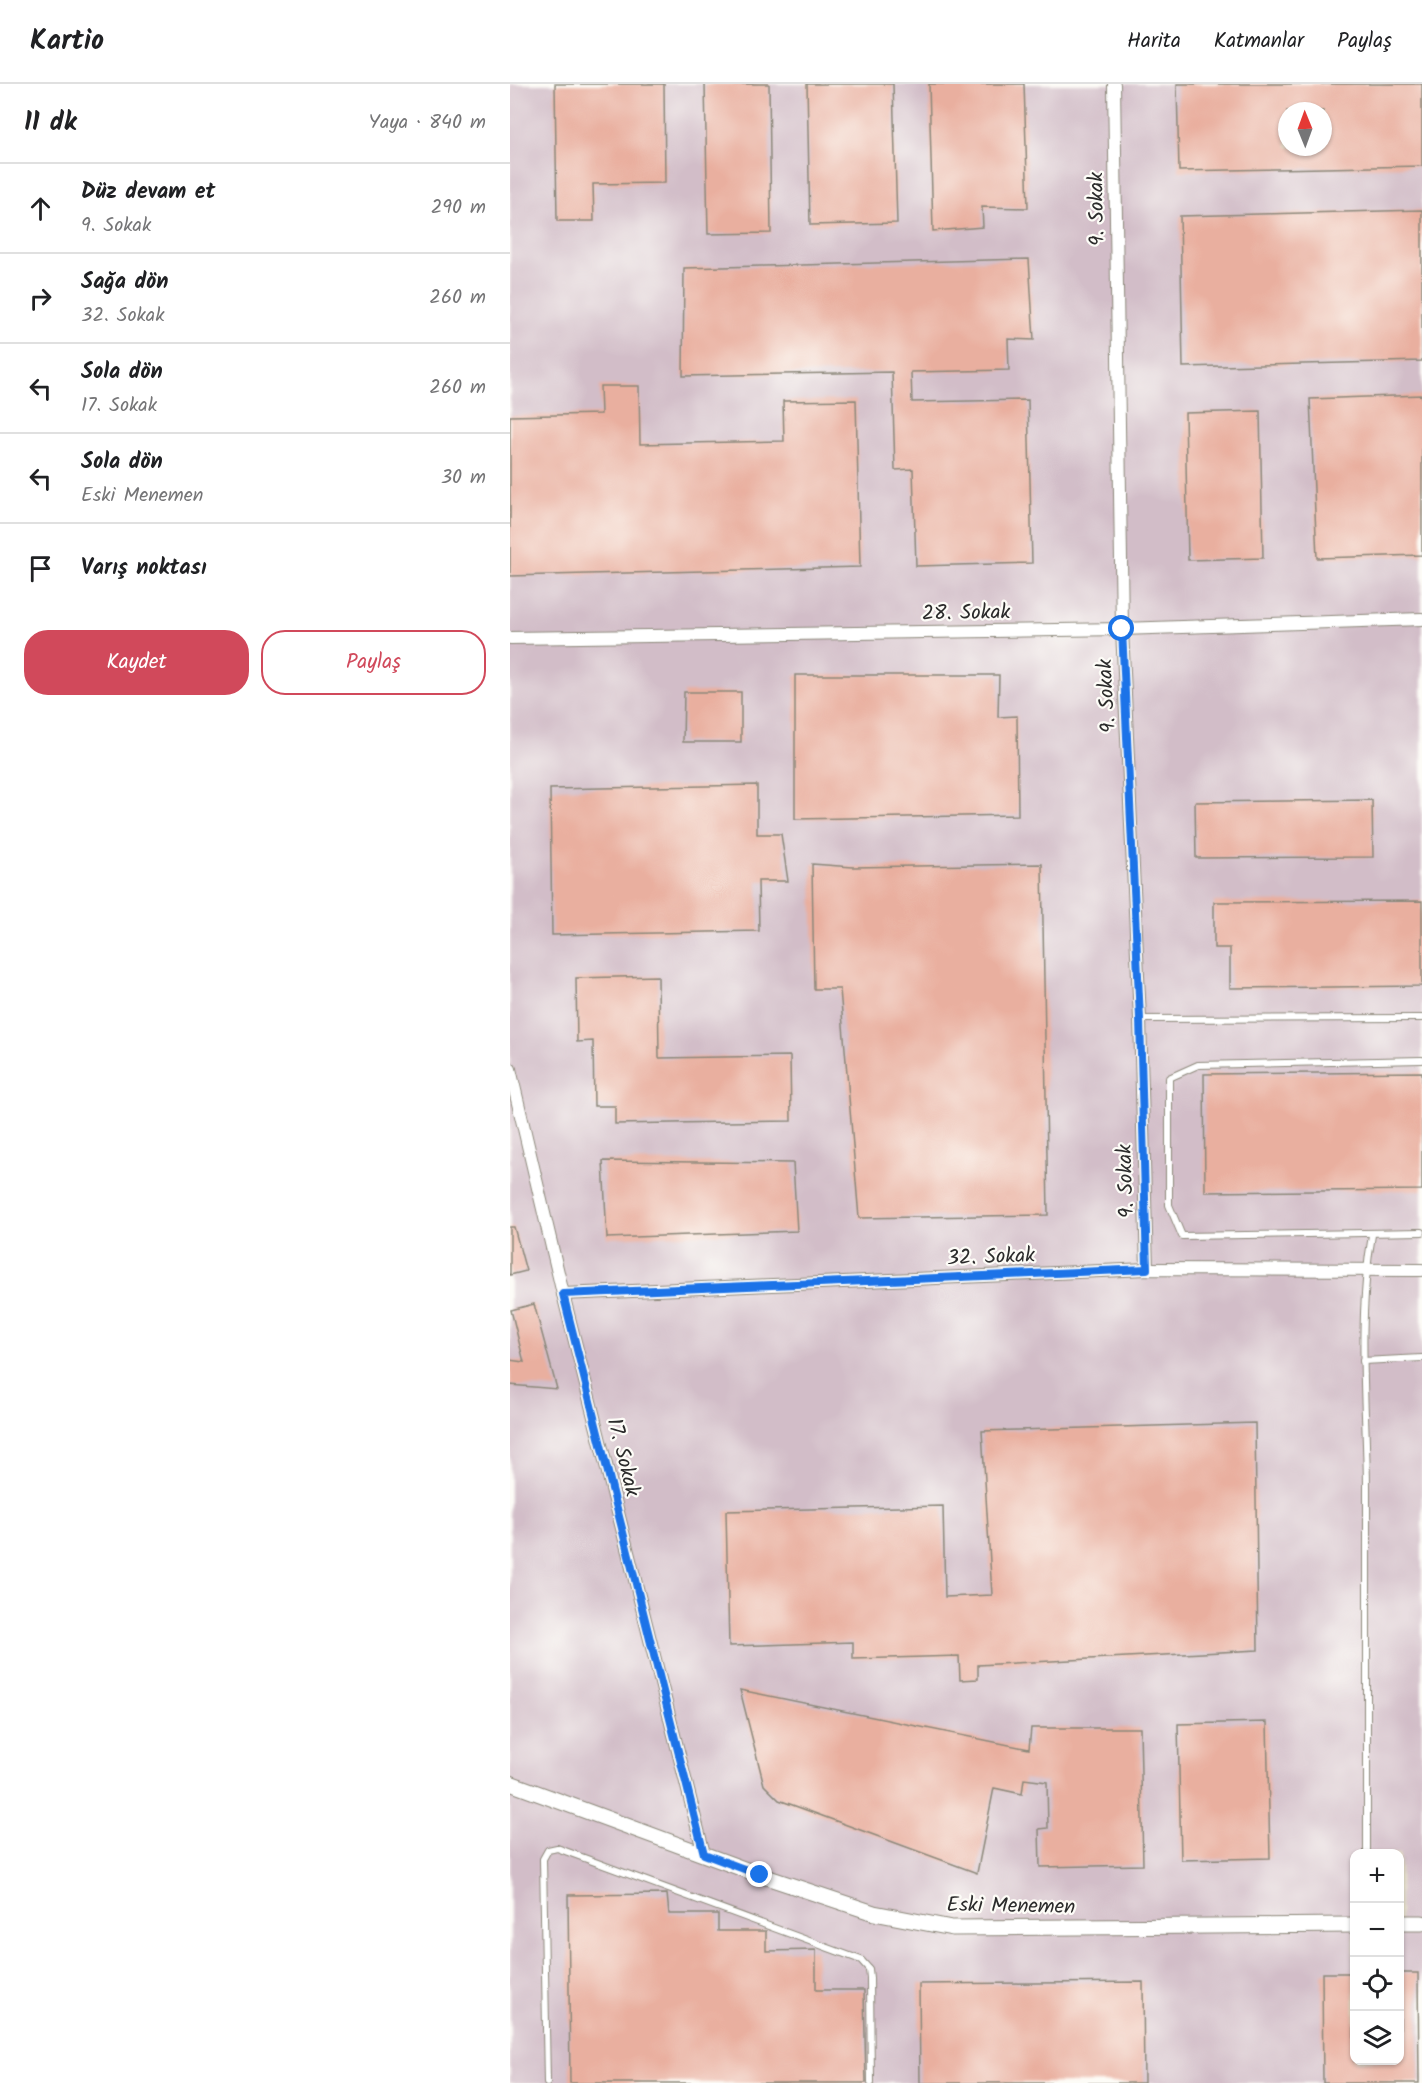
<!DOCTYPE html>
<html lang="tr">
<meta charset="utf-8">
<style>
body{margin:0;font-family:Kalam,sans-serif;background:#f6f6f6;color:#202124}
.controls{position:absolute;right:18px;bottom:18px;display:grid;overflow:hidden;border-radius:12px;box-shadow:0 2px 4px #0004}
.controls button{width:54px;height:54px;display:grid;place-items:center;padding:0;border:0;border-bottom:2px solid #e0e0e0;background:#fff;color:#202124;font:30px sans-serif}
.compass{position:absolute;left:768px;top:18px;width:54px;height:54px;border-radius:50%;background:#fff;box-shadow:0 2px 4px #0004;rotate:359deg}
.stop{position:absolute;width:18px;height:18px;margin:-14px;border:4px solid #1a73e8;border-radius:50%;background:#fff}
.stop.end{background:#1a73e8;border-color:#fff;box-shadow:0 2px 6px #0008}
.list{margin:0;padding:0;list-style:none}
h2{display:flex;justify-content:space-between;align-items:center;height:78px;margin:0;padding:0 24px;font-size:26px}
h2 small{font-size:20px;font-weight:400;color:#757577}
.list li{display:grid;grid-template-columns:39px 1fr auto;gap:18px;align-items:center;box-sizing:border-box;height:90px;padding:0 24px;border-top:2px solid #e0e0e0}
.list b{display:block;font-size:22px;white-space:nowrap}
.list p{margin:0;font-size:20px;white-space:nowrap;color:#757577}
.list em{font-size:20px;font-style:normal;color:#757577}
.actions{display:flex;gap:12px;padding:18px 24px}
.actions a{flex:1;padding:14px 0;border:2px solid #d1495b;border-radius:24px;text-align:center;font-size:21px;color:#d1495b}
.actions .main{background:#d1495b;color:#fff}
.icon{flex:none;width:33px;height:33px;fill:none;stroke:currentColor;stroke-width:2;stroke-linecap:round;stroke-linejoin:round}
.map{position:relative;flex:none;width:912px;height:1999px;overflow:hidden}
header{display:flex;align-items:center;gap:36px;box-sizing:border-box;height:84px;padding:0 30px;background:#fff;border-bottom:2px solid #e0e0e0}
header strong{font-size:28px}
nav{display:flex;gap:33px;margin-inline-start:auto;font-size:21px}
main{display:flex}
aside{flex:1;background:#fff}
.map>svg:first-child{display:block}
.industrial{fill:#d2bdc8;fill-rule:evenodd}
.building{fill:#e9af9f;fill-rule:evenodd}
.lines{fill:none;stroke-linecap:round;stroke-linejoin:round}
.service-casing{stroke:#8c887a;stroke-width:8}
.minor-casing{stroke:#8c887a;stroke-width:14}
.tertiary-casing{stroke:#8c887a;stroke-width:17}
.service{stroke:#fff;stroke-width:6}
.minor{stroke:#fff;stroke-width:12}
.tertiary{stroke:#fff;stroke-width:15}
.route{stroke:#1a73e8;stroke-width:8}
.labels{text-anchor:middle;stroke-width:4.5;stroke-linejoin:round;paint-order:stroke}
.street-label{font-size:21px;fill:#2b2b2b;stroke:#fdfcf7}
</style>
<header>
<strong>Kartio</strong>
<nav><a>Harita</a><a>Katmanlar</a><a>Paylaş</a></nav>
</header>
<main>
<aside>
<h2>11 dk<small>Yaya · 840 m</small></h2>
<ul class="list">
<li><svg class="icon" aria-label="ahead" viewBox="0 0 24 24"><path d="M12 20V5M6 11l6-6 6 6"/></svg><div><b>Düz devam et</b><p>9. Sokak</p></div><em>290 m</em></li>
<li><svg class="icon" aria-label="right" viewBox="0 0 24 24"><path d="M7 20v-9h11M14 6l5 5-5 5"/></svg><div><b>Sağa dön</b><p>32. Sokak</p></div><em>260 m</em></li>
<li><svg class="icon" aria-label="left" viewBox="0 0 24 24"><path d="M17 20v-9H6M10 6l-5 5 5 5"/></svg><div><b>Sola dön</b><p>17. Sokak</p></div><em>260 m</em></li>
<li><svg class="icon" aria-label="left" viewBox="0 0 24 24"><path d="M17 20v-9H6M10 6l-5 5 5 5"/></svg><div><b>Sola dön</b><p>Eski Menemen</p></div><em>30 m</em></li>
<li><svg class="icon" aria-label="arrive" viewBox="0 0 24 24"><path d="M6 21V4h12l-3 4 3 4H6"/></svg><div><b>Varış noktası</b></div></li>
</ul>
<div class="actions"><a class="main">Kaydet</a><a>Paylaş</a></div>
</aside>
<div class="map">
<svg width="912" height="1999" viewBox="0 0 912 1999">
<rect width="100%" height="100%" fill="#fdfcf7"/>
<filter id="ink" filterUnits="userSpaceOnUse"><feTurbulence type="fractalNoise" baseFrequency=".0167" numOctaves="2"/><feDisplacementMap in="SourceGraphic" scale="12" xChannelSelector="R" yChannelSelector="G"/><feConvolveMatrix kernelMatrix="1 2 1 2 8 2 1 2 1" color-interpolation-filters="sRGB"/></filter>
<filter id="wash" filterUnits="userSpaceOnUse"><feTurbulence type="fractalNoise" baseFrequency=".008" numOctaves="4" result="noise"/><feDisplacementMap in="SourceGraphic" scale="24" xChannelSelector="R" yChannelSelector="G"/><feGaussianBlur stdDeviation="1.35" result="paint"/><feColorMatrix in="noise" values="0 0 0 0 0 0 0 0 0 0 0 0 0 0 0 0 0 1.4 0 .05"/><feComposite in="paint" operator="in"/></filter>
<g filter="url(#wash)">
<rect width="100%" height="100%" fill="#ece6c9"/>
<path class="industrial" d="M 0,0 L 912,0 L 912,1999 L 0,1999 ZM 777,27 L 813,27 L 813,63 L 777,63 ZM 844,1770 L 890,1770 L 890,1976 L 844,1976 Z"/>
<g id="blocks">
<g class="building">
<path d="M 45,0 L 154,0 L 155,99 L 83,100 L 84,137 L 47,137 Z"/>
<path d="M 195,0 L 259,0 L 261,149 L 198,150 Z"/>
<path d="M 297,0 L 383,0 L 387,139 L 300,141 Z"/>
<path d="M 419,0 L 514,0 L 518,124 L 472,123 L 473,143 L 423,147 Z"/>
<path d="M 667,0 L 912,0 L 912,82 L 669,87 ZM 777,27 L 813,27 L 813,63 L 777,63 Z"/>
<path d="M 912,126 L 912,277 L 673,283 L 670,132 Z"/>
<path d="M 519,175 L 524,256 L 498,255 L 499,286 L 401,288 L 402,318 L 518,316 L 522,479 L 406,482 L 403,385 L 385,386 L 382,288 L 173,292 L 174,184 Z"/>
<path d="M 90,302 L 129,302 L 130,360 L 274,357 L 273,317 L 346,316 L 350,483 L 0,492 L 0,332 L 91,330 Z"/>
<path d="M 912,311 L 912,471 L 807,474 L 800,315 Z"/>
<path d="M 750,327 L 753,474 L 678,476 L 675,329 Z"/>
<path d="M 285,591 L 489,591 L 488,633 L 507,632 L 508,731 L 285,735 Z"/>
<path d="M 174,608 L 231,608 L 231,658 L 173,658 Z"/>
<path d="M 247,701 L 247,750 L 271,750 L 278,797 L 248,797 L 249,847 L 42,851 L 40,705 Z"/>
<path d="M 862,716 L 863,773 L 686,774 L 685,718 Z"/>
<path d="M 302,780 L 343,783 L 532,780 L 538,1131 L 349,1134 L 330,905 L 304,905 Z"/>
<path d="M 912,817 L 912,902 L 720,904 L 720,864 L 704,864 L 704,818 Z"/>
<path d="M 148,892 L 149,974 L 280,972 L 281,1037 L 105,1040 L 105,1022 L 84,1022 L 83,957 L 67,958 L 66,894 Z"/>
<path d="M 912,988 L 912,1106 L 695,1108 L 694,990 Z"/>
<path d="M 93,1077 L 283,1079 L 287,1147 L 97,1154 Z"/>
<path d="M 0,1143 L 4,1143 L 16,1187 L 0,1191 Z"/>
<path d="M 24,1220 L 47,1305 L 0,1301 L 0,1276 L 14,1278 L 1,1226 Z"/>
<path d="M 745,1339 L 748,1566 L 468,1581 L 468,1595 L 450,1596 L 449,1572 L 343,1575 L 343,1558 L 219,1562 L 216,1427 L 433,1422 L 435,1513 L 482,1511 L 472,1347 Z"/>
<path d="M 230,1606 L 519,1665 L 521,1644 L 630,1644 L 633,1781 L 530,1783 L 529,1745 L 538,1744 L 537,1698 L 514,1695 L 512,1710 L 484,1704 L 467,1789 L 269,1716 L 254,1701 Z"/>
<path d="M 757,1638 L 760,1774 L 671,1776 L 668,1640 Z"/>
<path d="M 157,1810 L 159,1830 L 208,1830 L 208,1847 L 256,1847 L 256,1867 L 306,1866 L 306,1906 L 354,1906 L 356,1999 L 60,1999 L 58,1811 Z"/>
<path d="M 812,1889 L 844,1889 L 844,1977 L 890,1977 L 890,1889 L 908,1889 L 909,1999 L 813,1999 Z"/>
<path d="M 633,1898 L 634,1999 L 410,1999 L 409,1900 Z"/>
</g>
</g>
</g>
<g filter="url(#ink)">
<use href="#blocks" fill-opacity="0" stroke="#8c887a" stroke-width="1.5"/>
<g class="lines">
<g class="service-casing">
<g id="service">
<path d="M 630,935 L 912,934"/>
<path d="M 912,976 L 688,981 L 659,994 L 659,1121 L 672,1152 L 912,1148"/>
<path d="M 853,1277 L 912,1274"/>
<path d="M 857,1770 C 857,1647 857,1524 857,1401 C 856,1318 847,1234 862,1151"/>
<path d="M 37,1999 L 33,1775 L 38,1766 L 47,1764 L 351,1876 L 359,1885 L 360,1894 L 361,1999"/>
</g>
</g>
<g class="minor-casing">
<g id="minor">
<path d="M 604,0 L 612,545 L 630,935 L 637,1185"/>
<path d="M 0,554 L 612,545 L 912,535"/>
<path d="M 0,985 L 53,1210 L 194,1770"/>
<path d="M 53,1210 L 637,1185 L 912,1186"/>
</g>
</g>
<g class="tertiary-casing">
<g id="tertiary">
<path d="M 0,1699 L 250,1791 L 364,1829 L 442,1844 L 844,1841"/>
<path d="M 890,1839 L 912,1839"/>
</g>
</g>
<use href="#service" class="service"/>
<use href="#minor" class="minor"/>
<use href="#tertiary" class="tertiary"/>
</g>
</g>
<g class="lines" filter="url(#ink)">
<path class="route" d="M 250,1791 L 194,1770 L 53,1210 L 637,1185 L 630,935 L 612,545"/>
</g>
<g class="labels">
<g class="street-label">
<text transform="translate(586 125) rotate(-91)" y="7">9. Sokak</text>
<text transform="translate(456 528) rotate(-1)" y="7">28. Sokak</text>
<text transform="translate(596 612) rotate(-93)" y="7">9. Sokak</text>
<text transform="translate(615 1097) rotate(-92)" y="7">9. Sokak</text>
<text transform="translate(481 1172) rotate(-2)" y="7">32. Sokak</text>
<text transform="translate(114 1373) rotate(76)" y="7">17. Sokak</text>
<text transform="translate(501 1821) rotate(1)" y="7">Eski Menemen</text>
</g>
</g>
</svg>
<div class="controls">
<button>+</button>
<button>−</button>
<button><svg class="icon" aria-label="locate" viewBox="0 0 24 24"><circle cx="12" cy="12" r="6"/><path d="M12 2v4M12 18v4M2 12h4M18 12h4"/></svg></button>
<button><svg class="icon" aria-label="layers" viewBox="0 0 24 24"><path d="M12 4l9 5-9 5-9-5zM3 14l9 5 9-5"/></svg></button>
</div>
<svg class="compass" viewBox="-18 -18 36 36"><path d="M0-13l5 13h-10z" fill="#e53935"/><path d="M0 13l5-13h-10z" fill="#757577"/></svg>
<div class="stop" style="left:612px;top:545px"></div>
<div class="stop end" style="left:250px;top:1791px"></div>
</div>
</main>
